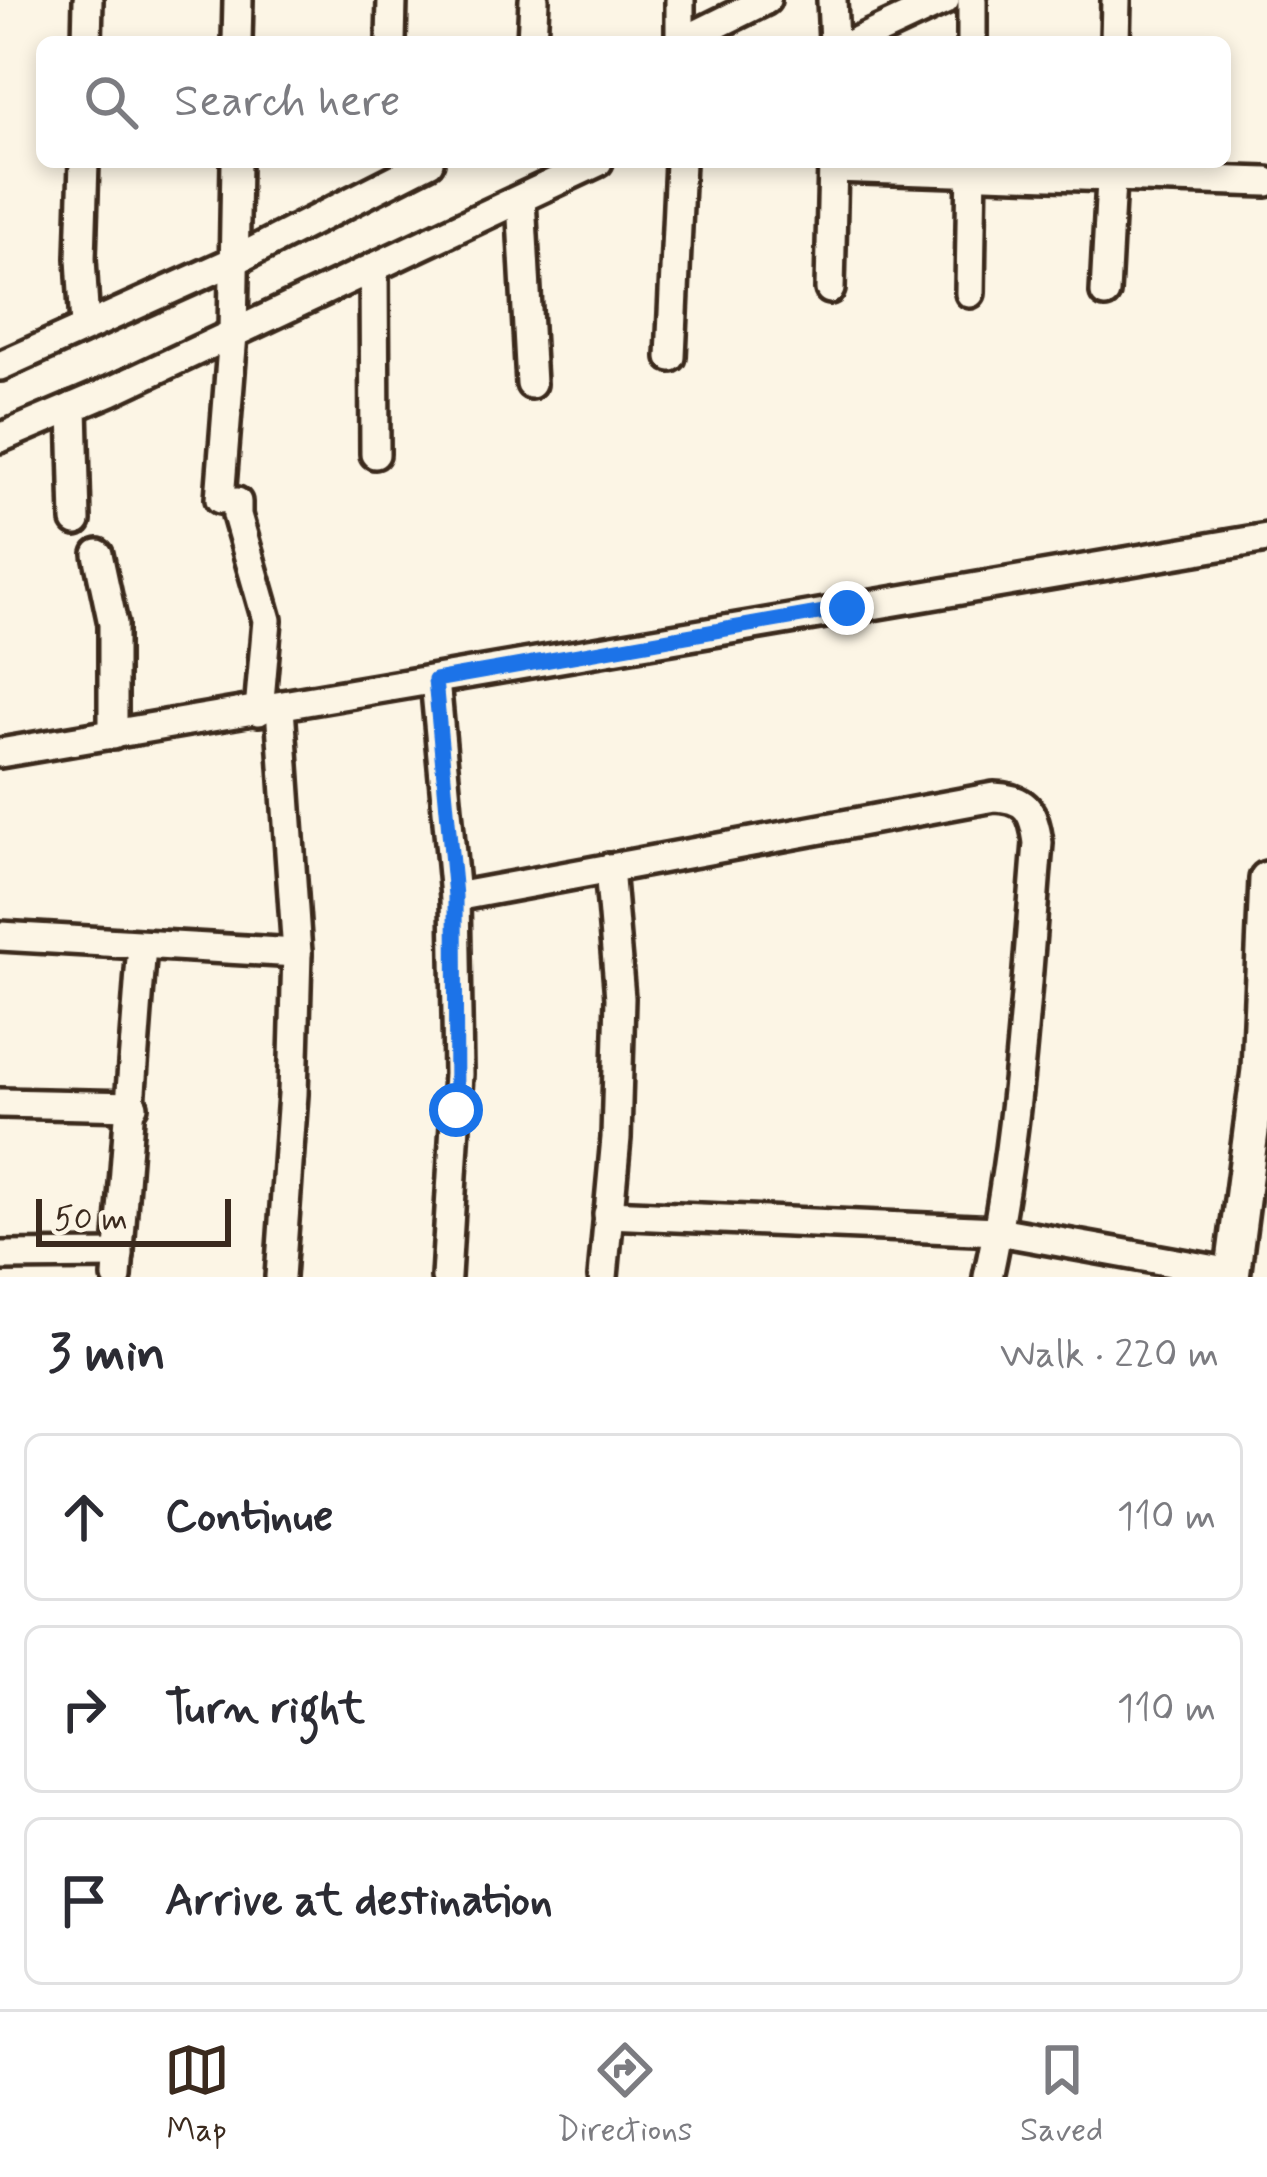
<!DOCTYPE html>
<meta charset="utf-8">
<style>
body{margin:0;font-family:Mynerve,sans-serif;background:#f2f2f3;color:#2b2b33}
.scale{position:absolute;left:36px;bottom:30px;width:195px;box-sizing:border-box;padding-left:12px;border:6px solid #3b2a1e;border-top:0;font-size:33px;line-height:42px;white-space:nowrap;color:#3b2a1e;-webkit-text-stroke:9px #fcf5e5;paint-order:stroke}
.stop{position:absolute;width:36px;height:36px;margin:-27px;border:9px solid #1a73e8;border-radius:50%;background:#fff}
.stop.end{background:#1a73e8;border-color:#fff;box-shadow:0 3px 12px #0008}
.list{margin:0;padding:0;list-style:none}
h2{display:flex;justify-content:space-between;align-items:center;height:156px;margin:0;padding:0 48px;font-size:51px}
h2 small{font-size:39px;font-weight:400;color:#7c7c81}
.list li{display:grid;grid-template-columns:78px 1fr auto;gap:36px;align-items:center;box-sizing:border-box;height:168px;margin:0 24px 24px;padding:0 24px;border:3px solid #e1e1e2;border-radius:18px}
.list b{display:block;font-size:45px;white-space:nowrap}
.list em{font-size:39px;font-style:normal;color:#7c7c81}
.icon{flex:none;width:66px;height:66px;fill:none;stroke:currentColor;stroke-width:2;stroke-linecap:round;stroke-linejoin:round}
.map{position:relative;flex:none;width:1267px;height:1277px;overflow:hidden}
.search{position:absolute;background:#fff;box-shadow:0 6px 18px #0003;left:36px;right:36px;top:36px;height:132px;display:flex;align-items:center;gap:30px;box-sizing:border-box;padding:0 42px;border-radius:18px;color:#7c7c81;font-size:45px}
.sheet{height:732px;background:#fff}
nav{display:flex;justify-content:space-around;align-items:center;box-sizing:border-box;height:168px;border-top:3px solid #e1e1e2;background:#fff;font-size:33px;color:#7c7c81}
nav a{display:grid;justify-items:center;gap:6px}
nav .on{color:#3b2a1e}
.map>svg:first-child{display:block}
.lines{fill:none;stroke-linecap:round;stroke-linejoin:round}
.minor-casing{stroke:#3b2a1e;stroke-width:36}
.tertiary-casing{stroke:#3b2a1e;stroke-width:42}
.minor{stroke:#fcf5e5;stroke-width:27}
.tertiary{stroke:#fcf5e5;stroke-width:33}
.route{stroke:#1a73e8;stroke-width:15}
</style>
<div class="map">
<svg width="1267" height="1277" viewBox="0 0 1267 1277">
<rect width="100%" height="100%" fill="#fcf5e5"/>
<filter id="ink" filterUnits="userSpaceOnUse"><feTurbulence type="fractalNoise" baseFrequency=".00833" numOctaves="2"/><feDisplacementMap in="SourceGraphic" scale="24" xChannelSelector="R" yChannelSelector="G"/><feConvolveMatrix kernelMatrix="1 2 1 2 8 2 1 2 1" color-interpolation-filters="sRGB"/></filter>
<g filter="url(#ink)">
<g class="lines">
<g class="minor-casing">
<g id="minor">
<path d="M 680,0 L 680,42"/>
<path d="M 832,0 L 834,42"/>
<path d="M 972,0 L 972,42"/>
<path d="M 87,42 L 88,0"/>
<path d="M 237,42 L 238,0"/>
<path d="M 391,42 L 392,0"/>
<path d="M 532,42 L 534,0"/>
<path d="M 681,42 L 766,0"/>
<path d="M 855,42 L 945,0"/>
<path d="M 1115,42 L 1116,0"/>
<path d="M 84,162 L 81,258 L 85,327"/>
<path d="M 833,168 L 1267,182"/>
<path d="M 521,199 L 531,384"/>
<path d="M 374,267 L 375,454"/>
<path d="M 830,289 L 833,162"/>
<path d="M 970,293 L 972,162"/>
<path d="M 1105,293 L 1112,162"/>
<path d="M 671,357 L 680,162"/>
<path d="M 0,366 L 236,260 L 429,162"/>
<path d="M 73,407 L 76,521"/>
<path d="M 0,438 L 111,391 L 598,162"/>
<path d="M 220,499 L 233,334 L 236,162"/>
<path d="M 237,502 L 237,515 L 267,620 L 259,711"/>
<path d="M 98,554 L 113,624 L 113,735"/>
<path d="M 435,680 L 455,897 L 458,1074 L 446,1277"/>
<path d="M 280,708 L 297,953 L 293,1094 L 280,1277"/>
<path d="M 0,753 L 1267,538"/>
<path d="M 455,897 L 994,797 C 1027,798 1034,812 1038,843 C 1026,988 1019,1135 988,1277"/>
<path d="M 0,936 L 297,953"/>
<path d="M 0,1103 L 133,1106"/>
<path d="M 608,1214 L 998,1231 L 1233,1273"/>
<path d="M 0,1256 L 119,1255"/>
<path d="M 117,1277 L 142,945"/>
<path d="M 603,1277 L 616,1138 L 620,998 L 609,868"/>
</g>
</g>
<g class="tertiary-casing">
<path id="tertiary" d="M 1232,1277 L 1259,1070 L 1267,879"/>
</g>
<use href="#minor" class="minor"/>
<use href="#tertiary" class="tertiary"/>
</g>
</g>
<g class="lines" filter="url(#ink)">
<path class="route" d="M 456,1110 L 455,896 L 435,680 L 847,608"/>
</g>
</svg>
<div class="scale">50 m</div>
<div class="stop" style="left:456px;top:1110px"></div>
<div class="stop end" style="left:847px;top:608px"></div>
<div class="search"><svg class="icon" aria-label="search" viewBox="0 0 24 24"><circle cx="10" cy="10" r="6"/><path d="M15 15l6 6"/></svg>Search here</div>
</div>
<section class="sheet">
<h2>3 min<small>Walk · 220 m</small></h2>
<ul class="list">
<li><svg class="icon" aria-label="ahead" viewBox="0 0 24 24"><path d="M12 20V5M6 11l6-6 6 6"/></svg><div><b>Continue</b></div><em>110 m</em></li>
<li><svg class="icon" aria-label="right" viewBox="0 0 24 24"><path d="M7 20v-9h11M14 6l5 5-5 5"/></svg><div><b>Turn right</b></div><em>110 m</em></li>
<li><svg class="icon" aria-label="arrive" viewBox="0 0 24 24"><path d="M6 21V4h12l-3 4 3 4H6"/></svg><div><b>Arrive at destination</b></div></li>
</ul>
</section>
<nav>
<a class="on"><svg class="icon" aria-label="map" viewBox="0 0 24 24"><path d="M3 6l6-2 6 2 6-2v14l-6 2-6-2-6 2zM9 4v14M15 6v14"/></svg>Map</a>
<a><svg class="icon" aria-label="directions" viewBox="0 0 24 24"><path d="M12 3l9 9-9 9-9-9zM9 14v-3h6M13 9l2 2-2 2"/></svg>Directions</a>
<a><svg class="icon" aria-label="saved" viewBox="0 0 24 24"><path d="M7 4h10v16l-5-4-5 4z"/></svg>Saved</a>
</nav>
